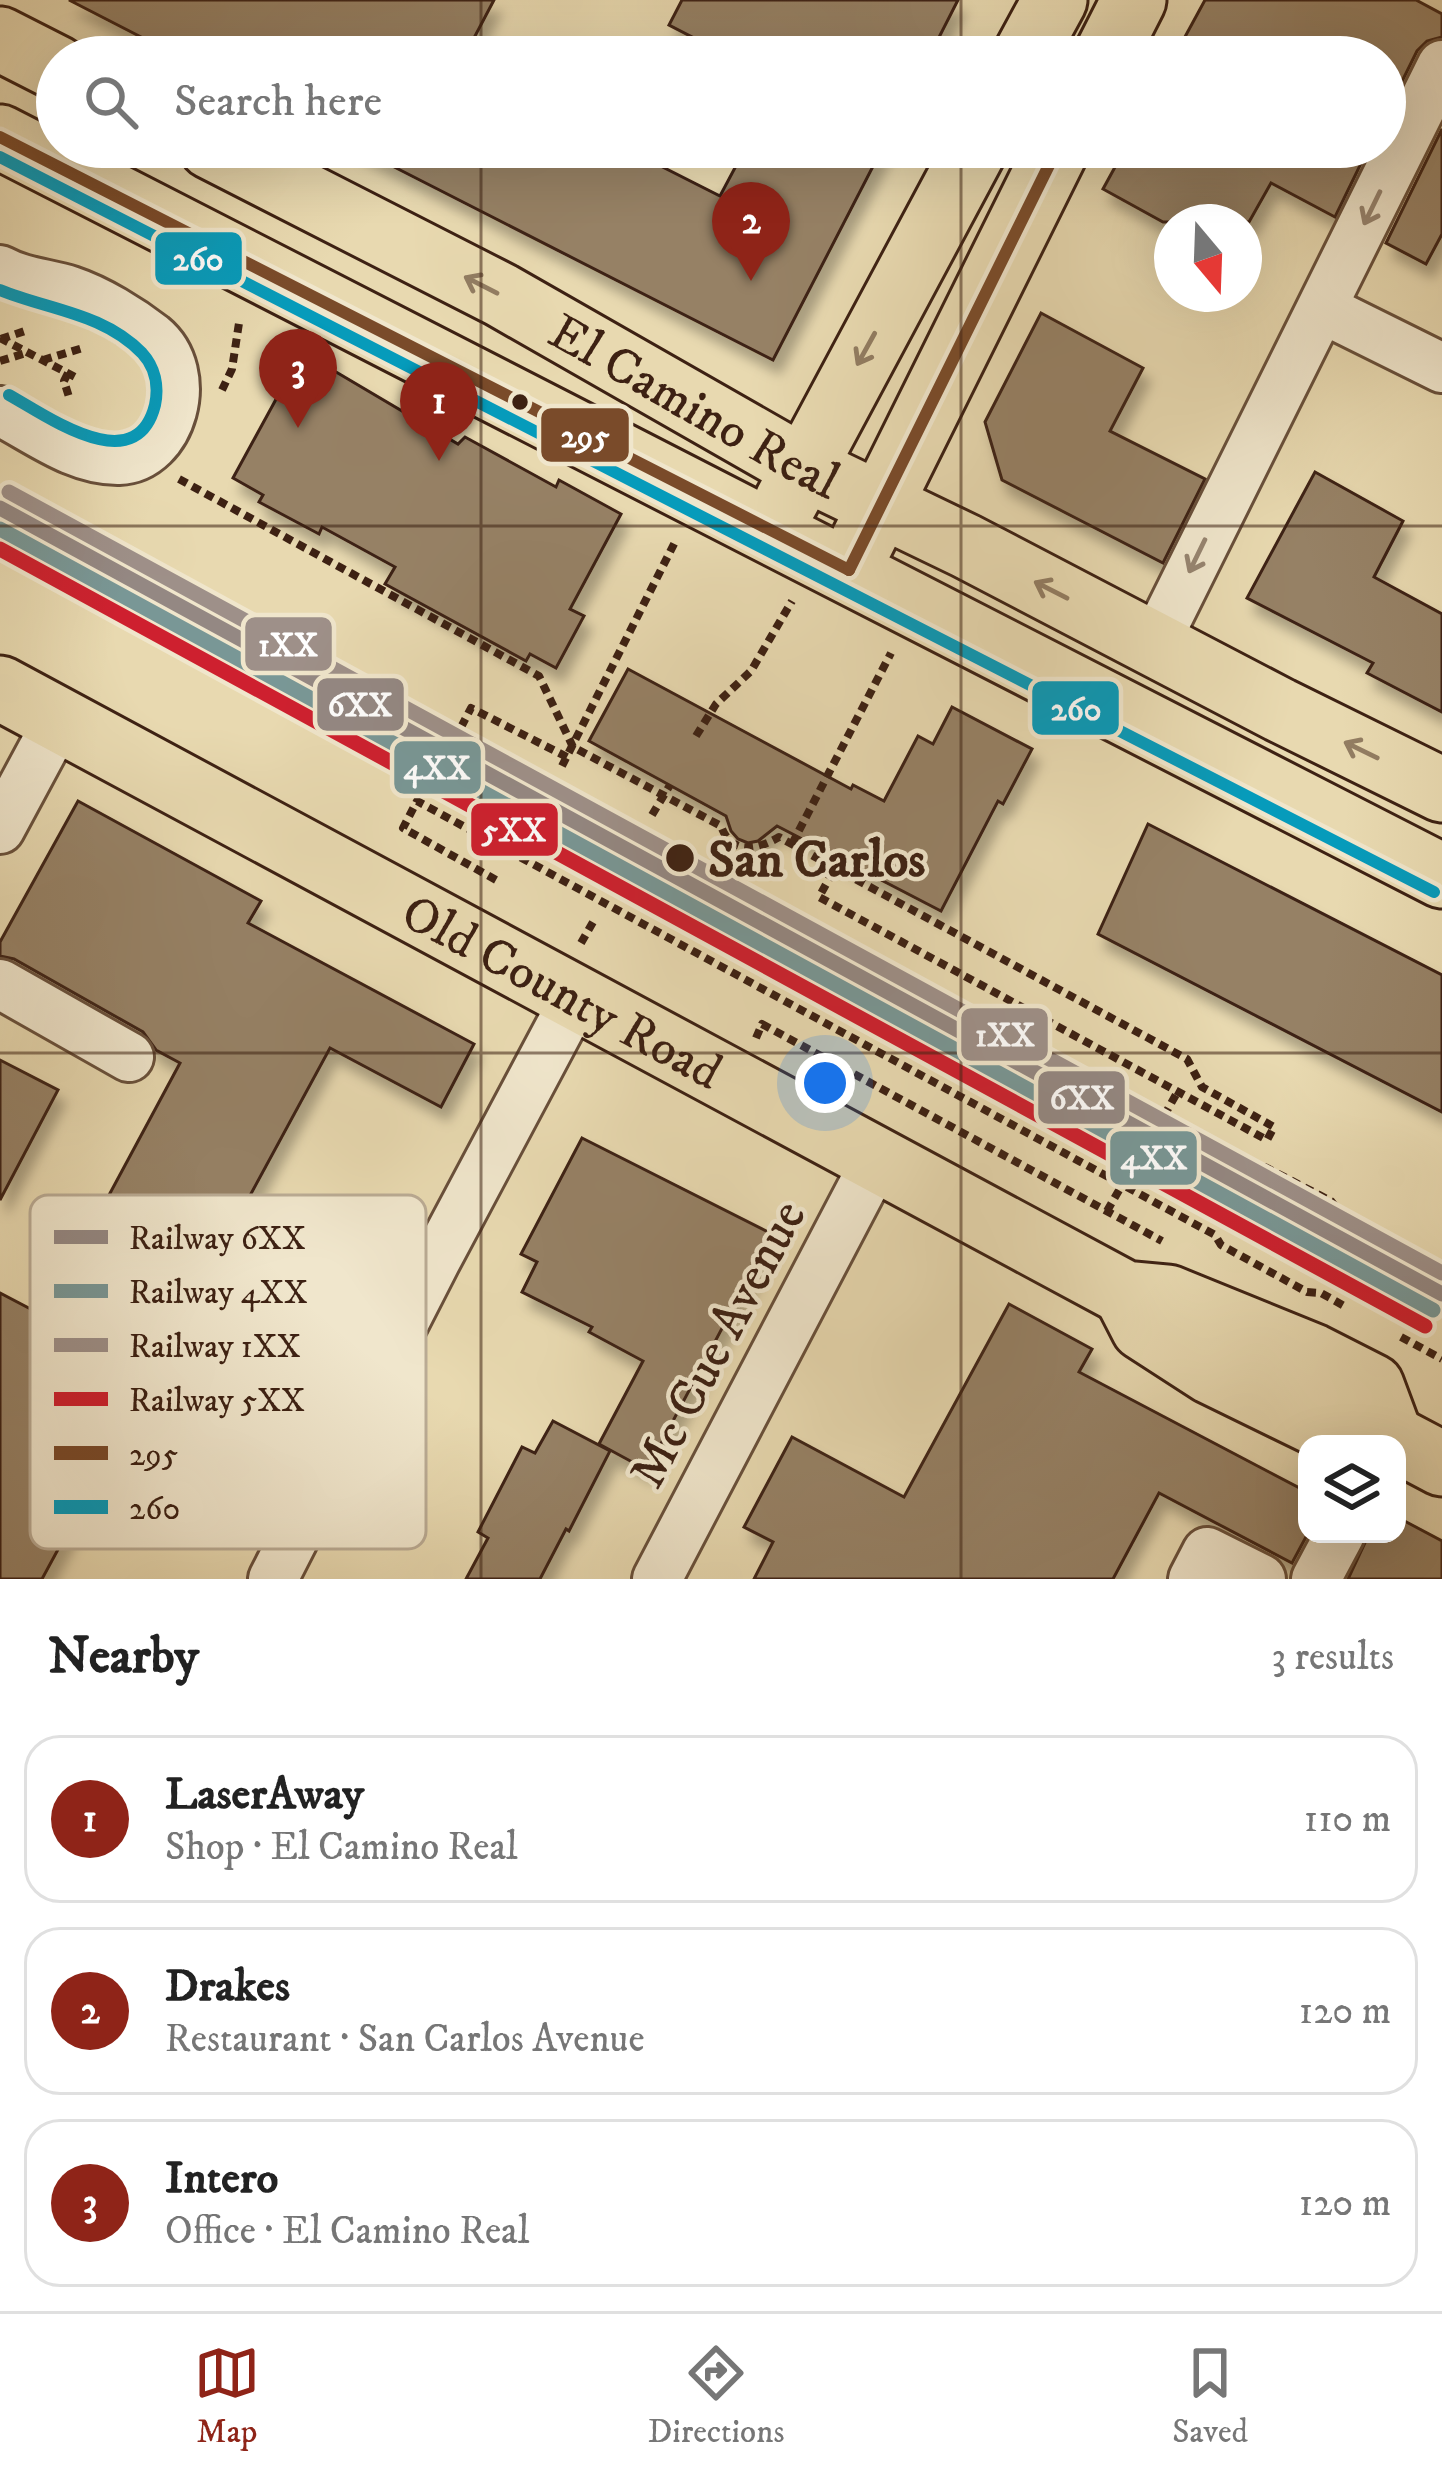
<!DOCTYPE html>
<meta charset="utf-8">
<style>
body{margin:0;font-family:"IM FELL DW Pica",serif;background:#f6f6f6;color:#222}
.controls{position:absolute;right:36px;bottom:36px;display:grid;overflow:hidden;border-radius:24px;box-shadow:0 12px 48px #0002}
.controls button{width:108px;height:108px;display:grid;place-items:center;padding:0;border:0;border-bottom:3px solid #e0e0e0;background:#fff;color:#222;font:60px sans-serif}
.compass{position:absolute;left:1154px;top:204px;width:108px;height:108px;border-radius:50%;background:#fff;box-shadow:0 12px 48px #0002;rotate:161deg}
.you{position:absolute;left:825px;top:1083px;width:42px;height:42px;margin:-30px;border:9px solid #fff;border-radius:50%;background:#1a73e8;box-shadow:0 0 0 18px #1a73e833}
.badge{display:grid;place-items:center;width:78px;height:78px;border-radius:50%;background:#8f2418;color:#fff;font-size:39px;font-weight:700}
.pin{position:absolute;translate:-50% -99px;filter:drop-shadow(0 3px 6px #0008)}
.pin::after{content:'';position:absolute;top:63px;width:42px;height:36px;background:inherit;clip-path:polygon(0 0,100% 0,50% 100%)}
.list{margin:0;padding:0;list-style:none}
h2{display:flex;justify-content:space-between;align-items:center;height:156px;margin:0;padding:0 48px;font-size:51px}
h2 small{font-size:39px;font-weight:400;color:#767676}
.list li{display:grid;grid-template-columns:78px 1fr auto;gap:36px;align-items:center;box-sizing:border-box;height:168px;margin:0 24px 24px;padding:0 24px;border:3px solid #e0e0e0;border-radius:36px}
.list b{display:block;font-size:45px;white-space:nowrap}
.list p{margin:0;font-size:39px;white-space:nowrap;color:#767676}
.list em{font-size:39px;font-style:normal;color:#767676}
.icon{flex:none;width:66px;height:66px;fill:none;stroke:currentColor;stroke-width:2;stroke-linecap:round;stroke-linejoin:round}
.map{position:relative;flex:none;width:1442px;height:1579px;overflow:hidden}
.search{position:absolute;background:#fff;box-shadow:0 12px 48px #0002;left:36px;right:36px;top:36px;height:132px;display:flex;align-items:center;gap:30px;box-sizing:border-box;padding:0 42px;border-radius:66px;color:#767676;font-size:45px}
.sheet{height:732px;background:#fff}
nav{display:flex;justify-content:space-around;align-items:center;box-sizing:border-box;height:168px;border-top:3px solid #e0e0e0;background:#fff;font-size:33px;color:#767676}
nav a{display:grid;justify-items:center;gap:6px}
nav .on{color:#8f2418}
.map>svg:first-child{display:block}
.building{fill:#968165;stroke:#3d2113;stroke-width:3;filter:url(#shadow)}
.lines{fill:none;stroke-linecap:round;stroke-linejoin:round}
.minor-casing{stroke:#684f3a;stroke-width:54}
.major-casing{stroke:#3d2113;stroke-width:69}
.path{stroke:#3d2113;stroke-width:8;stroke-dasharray:9 6;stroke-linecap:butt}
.minor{stroke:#f0e6cc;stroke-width:48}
.major{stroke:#e8d9b0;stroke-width:63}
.bus-1-casing{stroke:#f0e6cc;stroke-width:21}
.bus-2-casing{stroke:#f0e6cc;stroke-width:21}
.bus-1{stroke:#7a4b2a;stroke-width:12}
.bus-2{stroke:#069bbb;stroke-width:12}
.rail-1-casing{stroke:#f0e6cc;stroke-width:24}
.rail-2-casing{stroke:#f0e6cc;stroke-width:24}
.rail-3-casing{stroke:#f0e6cc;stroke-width:24}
.rail-4-casing{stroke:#f0e6cc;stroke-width:24}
.rail-1{stroke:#948883;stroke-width:15}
.rail-2{stroke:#799796;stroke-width:15}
.rail-3{stroke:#9e9089;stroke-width:15}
.rail-4{stroke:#ce202f;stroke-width:15}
.oneway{stroke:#968470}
.oneway2{stroke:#927d62}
.grid{fill:none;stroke:#3d2113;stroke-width:3;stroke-opacity:0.55}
.bus-dot{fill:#3d2113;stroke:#f0e6cc;stroke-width:4.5}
.labels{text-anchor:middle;stroke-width:9;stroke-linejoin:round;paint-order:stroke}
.street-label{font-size:51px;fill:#3d2113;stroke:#f0e6cc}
.stop-label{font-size:51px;font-weight:bold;fill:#3d2113;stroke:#f0e6cc;text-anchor:start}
.key{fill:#f0e6cc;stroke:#baab94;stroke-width:3}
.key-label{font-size:33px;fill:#3d2113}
.line-badge{stroke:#f0e6cc;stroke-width:4.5}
.badge-label{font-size:33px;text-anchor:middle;font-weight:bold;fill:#fff}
</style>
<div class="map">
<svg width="1442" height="1579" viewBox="0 0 1442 1579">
<defs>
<filter id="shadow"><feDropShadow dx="7" dy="13" stdDeviation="6" flood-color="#0004"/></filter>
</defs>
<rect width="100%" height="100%" fill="#e8d9b0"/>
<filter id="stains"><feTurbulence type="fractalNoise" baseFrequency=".00167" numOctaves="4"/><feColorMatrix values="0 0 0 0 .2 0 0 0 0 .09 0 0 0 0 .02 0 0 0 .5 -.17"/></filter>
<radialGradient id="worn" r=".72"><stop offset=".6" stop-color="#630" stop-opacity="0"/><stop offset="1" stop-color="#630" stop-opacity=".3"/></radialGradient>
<g class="building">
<path d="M 69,0 L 494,0 L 464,57 L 180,57 Z"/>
<path d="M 682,0 L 958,0 L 929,57 L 731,57 L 669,25 Z"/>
<path d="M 1205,0 L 1416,0 L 1442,14 L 1442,37 L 1427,41 L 1417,51 L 1385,116 L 1385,57 L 1174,57 Z"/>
<path d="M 1442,129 L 1442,234 L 1426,264 L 1386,243 Z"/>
<path d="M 355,147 L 623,147 L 720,196 L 746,147 L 883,147 L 773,360 Z"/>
<path d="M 1126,147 L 1369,147 L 1335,217 L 1271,183 L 1249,222 L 1163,222 L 1103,189 Z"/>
<path d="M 1041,313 L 1143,368 L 1110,431 L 1205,479 L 1163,563 L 1002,480 L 985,422 Z"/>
<path d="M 298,359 L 328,374 L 331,369 L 458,444 L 465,437 L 556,487 L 559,480 L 621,514 L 570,609 L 584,616 L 556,668 L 530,654 L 526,661 L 385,584 L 395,567 L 322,527 L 319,534 L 259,502 L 263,495 L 233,478 Z"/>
<path d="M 1315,472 L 1403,521 L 1374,577 L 1442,614 L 1442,712 L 1367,673 L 1373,663 L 1247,598 Z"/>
<path d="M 628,669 L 851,789 L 853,785 L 884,801 L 918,736 L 933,744 L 952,707 L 1032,749 L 1003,804 L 998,801 L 941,911 L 777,826 L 758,841 L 748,843 L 738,839 L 731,831 L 726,816 L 589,741 Z"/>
<path d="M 78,801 L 261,901 L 248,923 L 474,1044 L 441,1107 L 330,1048 L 42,1579 L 0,1579 L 0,1293 L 44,1316 L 180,1063 L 156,1050 L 143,1032 L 14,959 L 0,956 L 0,942 Z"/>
<path d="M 1148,824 L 1442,975 L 1442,1112 L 1098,934 Z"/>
<path d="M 0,1060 L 58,1090 L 0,1200 Z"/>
<path d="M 582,1138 L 772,1234 L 647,1470 L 599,1444 L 643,1361 L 589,1332 L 592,1327 L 522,1292 L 537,1262 L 521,1254 Z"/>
<path d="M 1009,1304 L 1092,1349 L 1079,1372 L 1307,1492 L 1307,1535 L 1292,1563 L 1159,1493 L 1113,1579 L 754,1579 L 773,1542 L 744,1527 L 792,1437 L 904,1497 Z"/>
<path d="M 553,1421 L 610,1451 L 569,1531 L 566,1529 L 540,1579 L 466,1579 L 488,1538 L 478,1532 L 522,1447 L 535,1453 Z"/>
<path d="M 1397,1517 L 1442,1541 L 1442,1579 L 1348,1579 L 1369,1534 L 1397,1534 Z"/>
</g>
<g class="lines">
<g class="minor-casing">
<g id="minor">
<path d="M 0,270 C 24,283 46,283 71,291 C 98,300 130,320 152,337 C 196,373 172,458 119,460 C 76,461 37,430 0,411"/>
<path d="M 1323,309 L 1442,368"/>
<path d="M 1155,643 L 1442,65"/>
<path d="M 0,829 L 58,721"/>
<path d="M 0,984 L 129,1057"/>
<path d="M 273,1579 L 435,1262 L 576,997"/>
<path d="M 657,1579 L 877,1159"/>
<path d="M 1193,1579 L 1207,1552 L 1261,1579"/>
<path d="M 1316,1579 L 1340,1534"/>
</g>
</g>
<g class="major-casing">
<g id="major">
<path d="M 0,39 L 57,68"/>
<path d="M 1024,57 L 1055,0"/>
<path d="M 1105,57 L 1134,0"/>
<path d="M 0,137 L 1442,876"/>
<path id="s1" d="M 211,147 L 501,295 L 802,467 L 966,546 L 1280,710 L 1442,790"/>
<path d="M 786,502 L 976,147"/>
<path d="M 862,542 L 1058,147"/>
<path id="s2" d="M 0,688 L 1125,1293 L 1168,1297 L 1313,1356 L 1372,1386 L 1391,1437"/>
<path d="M 1125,1293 L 1143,1328 L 1211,1372 L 1334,1432 L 1391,1437 L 1442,1464"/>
</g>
</g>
<g class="path">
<path d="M 0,338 L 77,378"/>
<path d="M 1,339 L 28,330"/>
<path d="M 43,360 L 83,348"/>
<path d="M 0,361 L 26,353"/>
<path d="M 68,373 L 64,381 L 69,397"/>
<path d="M 222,390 L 232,369 L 239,323"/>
<path d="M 179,479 L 539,676 L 573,747 L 721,826 C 731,855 757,850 779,837 L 835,868 L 819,897 L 1267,1140 L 1274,1127 L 1202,1087 L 1187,1059 L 835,868"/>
<path d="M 696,736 L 716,704 L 751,671 L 792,601"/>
<path d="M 567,757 L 471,708 L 459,731 L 1255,1166 L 1265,1167 L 1331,1201 L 1341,1214 L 1442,1269"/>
<path d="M 562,766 L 675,542"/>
<path d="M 652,815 L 670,785"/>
<path d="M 792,844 L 891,653"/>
<path d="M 496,880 L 403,828 L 417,801 L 1215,1235 L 1221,1245 L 1307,1292 L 1321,1293 L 1346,1307"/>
<path d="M 581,943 L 593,922"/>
<path d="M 756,1038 L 762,1024 L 1162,1241"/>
<path d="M 1164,1116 L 1178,1091"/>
<path d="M 1107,1211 L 1122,1185"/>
<path d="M 1401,1337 L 1442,1359"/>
</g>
<use href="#minor" class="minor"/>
<use href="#major" class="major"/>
<g class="bus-1-casing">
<g id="bus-1">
<path d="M 0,137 L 849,570"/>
<path d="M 849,570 L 1058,147"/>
</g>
</g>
<g class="bus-2-casing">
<g id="bus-2">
<path d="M 0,157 L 1434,892"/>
<path d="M 0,290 C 49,310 103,313 142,353 C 155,367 159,386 155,405 C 136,481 47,416 9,395"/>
</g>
</g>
<use href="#bus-1" class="bus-1"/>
<use href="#bus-2" class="bus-2"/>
<g class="rail-1-casing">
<path id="rail-1" d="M 0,508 L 1442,1294"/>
</g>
<g class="rail-2-casing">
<path id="rail-2" d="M 0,529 L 1433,1310"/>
</g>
<g class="rail-3-casing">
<path id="rail-3" d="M 9,492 L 1442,1273"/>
</g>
<g class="rail-4-casing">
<path id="rail-4" d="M 0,549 L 1425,1326"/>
</g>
<use href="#rail-1" class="rail-1"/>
<use href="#rail-2" class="rail-2"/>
<use href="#rail-3" class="rail-3"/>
<use href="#rail-4" class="rail-4"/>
</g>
<defs><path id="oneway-shaft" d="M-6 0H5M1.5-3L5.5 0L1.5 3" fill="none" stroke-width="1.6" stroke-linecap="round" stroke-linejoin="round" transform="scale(3)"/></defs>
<g class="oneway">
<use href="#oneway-shaft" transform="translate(1372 208) rotate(116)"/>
<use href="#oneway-shaft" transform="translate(1197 556) rotate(116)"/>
</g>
<g class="oneway2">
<use href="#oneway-shaft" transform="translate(481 285) rotate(-153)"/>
<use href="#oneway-shaft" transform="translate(866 349) rotate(119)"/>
<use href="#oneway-shaft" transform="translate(1051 590) rotate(-153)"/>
<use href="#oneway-shaft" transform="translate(1361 750) rotate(-154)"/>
</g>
<path class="grid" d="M 481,0 L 481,57M 961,0 L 961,57M 481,147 L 481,1579M 961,147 L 961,1579M 0,526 L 1442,526M 0,1053 L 1442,1053"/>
<g class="bus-dot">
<circle cx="520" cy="402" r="10"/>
<circle cx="680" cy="858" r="16"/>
</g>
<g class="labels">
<g class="street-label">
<text dy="18" stroke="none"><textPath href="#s1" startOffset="549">El Camino Real</textPath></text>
<text dy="18" stroke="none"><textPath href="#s2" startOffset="639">Old County Road</textPath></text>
<text transform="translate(716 1343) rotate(-62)" y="18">Mc Cue Avenue</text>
</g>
<g class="stop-label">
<text x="708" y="876">San Carlos</text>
</g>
</g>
<rect x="30" y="1195" width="396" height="354" rx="18" class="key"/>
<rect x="54" y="1230" width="54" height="14" fill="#948883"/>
<rect x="54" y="1284" width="54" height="14" fill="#799796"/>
<rect x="54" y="1338" width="54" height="14" fill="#9e9089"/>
<rect x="54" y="1392" width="54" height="14" fill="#ce202f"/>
<rect x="54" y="1446" width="54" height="14" fill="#7a4b2a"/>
<rect x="54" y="1500" width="54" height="14" fill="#069bbb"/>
<g class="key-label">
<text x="129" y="1249">Railway 6XX</text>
<text x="129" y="1303">Railway 4XX</text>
<text x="129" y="1357">Railway 1XX</text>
<text x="129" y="1411">Railway 5XX</text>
<text x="129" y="1465">295</text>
<text x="129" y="1519">260</text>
</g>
<g class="line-badge">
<rect x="153" y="230" width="91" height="57" rx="12" fill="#069bbb"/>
<rect x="539" y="406" width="92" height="58" rx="12" fill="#7a4b2a"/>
<rect x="243" y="615" width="91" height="58" rx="12" fill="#9e9089"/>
<rect x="315" y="676" width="91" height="57" rx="12" fill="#948883"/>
<rect x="1030" y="679" width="91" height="58" rx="12" fill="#069bbb"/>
<rect x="392" y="739" width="91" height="57" rx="12" fill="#799796"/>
<rect x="469" y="801" width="91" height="57" rx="12" fill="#ce202f"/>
<rect x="959" y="1006" width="91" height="57" rx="12" fill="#9e9089"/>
<rect x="1036" y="1069" width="91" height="57" rx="12" fill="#948883"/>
<rect x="1108" y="1129" width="91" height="58" rx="12" fill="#799796"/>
</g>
<g class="badge-label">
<text x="198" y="270">260</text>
<text x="585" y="447">295</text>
<text x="288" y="656">1XX</text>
<text x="360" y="716">6XX</text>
<text x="1076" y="720">260</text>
<text x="437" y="779">4XX</text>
<text x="514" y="841">5XX</text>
<text x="1005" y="1046">1XX</text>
<text x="1082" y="1109">6XX</text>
<text x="1154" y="1169">4XX</text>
</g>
<rect width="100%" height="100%" filter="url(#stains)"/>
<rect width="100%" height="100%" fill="url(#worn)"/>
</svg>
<div class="controls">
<button><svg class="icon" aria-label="layers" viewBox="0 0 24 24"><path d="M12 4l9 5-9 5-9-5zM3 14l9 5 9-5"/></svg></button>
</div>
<svg class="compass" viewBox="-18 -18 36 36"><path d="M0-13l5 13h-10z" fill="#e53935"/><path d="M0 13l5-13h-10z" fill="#767676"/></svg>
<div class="you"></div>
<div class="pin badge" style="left:439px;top:461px">1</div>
<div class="pin badge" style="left:751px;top:281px">2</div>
<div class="pin badge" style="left:298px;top:428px">3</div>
<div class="search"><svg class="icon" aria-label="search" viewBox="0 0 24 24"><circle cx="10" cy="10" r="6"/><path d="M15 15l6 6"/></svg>Search here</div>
</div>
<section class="sheet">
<h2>Nearby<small>3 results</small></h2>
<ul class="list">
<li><span class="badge">1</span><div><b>LaserAway</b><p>Shop · El Camino Real</p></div><em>110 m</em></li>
<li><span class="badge">2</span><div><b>Drakes</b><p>Restaurant · San Carlos Avenue</p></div><em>120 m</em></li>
<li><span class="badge">3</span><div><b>Intero</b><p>Office · El Camino Real</p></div><em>120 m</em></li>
</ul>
</section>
<nav>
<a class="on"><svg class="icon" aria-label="map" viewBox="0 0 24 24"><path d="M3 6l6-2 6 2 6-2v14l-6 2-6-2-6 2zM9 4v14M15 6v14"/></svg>Map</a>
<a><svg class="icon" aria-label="directions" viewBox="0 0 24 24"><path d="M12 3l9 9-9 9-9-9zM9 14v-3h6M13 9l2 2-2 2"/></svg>Directions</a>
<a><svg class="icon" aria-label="saved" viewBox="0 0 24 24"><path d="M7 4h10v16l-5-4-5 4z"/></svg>Saved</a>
</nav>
